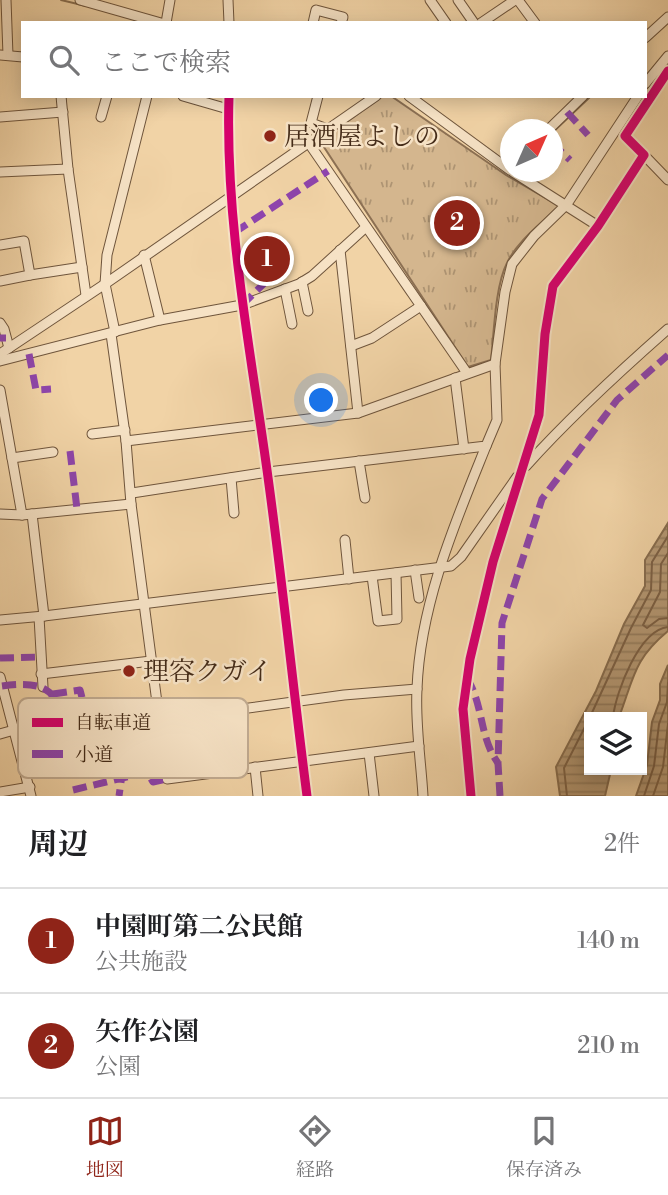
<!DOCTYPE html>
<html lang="ja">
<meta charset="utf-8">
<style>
body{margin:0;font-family:"Libre Bodoni","Noto Serif JP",serif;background:#f2f2f2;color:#202124}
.controls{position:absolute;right:21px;bottom:21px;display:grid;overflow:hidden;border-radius:0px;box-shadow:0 4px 18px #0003}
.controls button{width:63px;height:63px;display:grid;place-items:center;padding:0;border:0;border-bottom:2px solid #e0e0e0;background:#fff;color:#202124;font:35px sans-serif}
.compass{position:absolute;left:500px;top:119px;width:63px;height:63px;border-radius:50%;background:#fff;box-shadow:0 4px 18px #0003;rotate:45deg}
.you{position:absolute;left:322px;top:401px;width:24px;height:24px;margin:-18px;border:5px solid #fff;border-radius:50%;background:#1a73e8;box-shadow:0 0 0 10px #1a73e833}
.badge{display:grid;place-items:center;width:46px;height:46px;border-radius:50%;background:#8f2418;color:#fff;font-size:23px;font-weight:700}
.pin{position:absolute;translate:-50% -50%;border:4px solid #fff;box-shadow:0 2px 7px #0006}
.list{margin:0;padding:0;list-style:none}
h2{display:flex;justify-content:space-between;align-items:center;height:91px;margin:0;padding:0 28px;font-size:30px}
h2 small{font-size:23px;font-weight:400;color:#757577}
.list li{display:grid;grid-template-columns:46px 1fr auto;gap:21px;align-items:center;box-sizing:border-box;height:105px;padding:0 28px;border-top:2px solid #e0e0e0}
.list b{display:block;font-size:26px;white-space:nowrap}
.list p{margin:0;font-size:23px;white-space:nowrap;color:#757577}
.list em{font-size:23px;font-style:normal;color:#757577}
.icon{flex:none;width:38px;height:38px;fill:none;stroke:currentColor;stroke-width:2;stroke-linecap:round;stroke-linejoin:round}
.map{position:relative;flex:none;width:668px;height:796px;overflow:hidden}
.search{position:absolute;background:#fff;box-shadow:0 4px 18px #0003;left:21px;right:21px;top:21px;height:77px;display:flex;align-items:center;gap:18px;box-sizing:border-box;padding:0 24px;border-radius:0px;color:#757577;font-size:26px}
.sheet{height:301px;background:#fff}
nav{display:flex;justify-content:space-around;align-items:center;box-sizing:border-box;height:98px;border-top:2px solid #e0e0e0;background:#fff;font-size:19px;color:#757577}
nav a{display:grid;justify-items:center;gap:4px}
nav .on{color:#8f2418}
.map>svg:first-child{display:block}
.park{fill:url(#park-tufts);stroke:#8c7053;stroke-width:2}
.water{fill:url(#water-rules);stroke:#886e50;stroke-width:2}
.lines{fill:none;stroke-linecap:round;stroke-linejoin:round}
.shore{stroke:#7d6247;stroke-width:2}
.stream{stroke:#886e50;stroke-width:2}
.minor-casing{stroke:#6f553c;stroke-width:11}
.minor{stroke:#f6e2c5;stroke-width:9}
.quiet{stroke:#8e44ad;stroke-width:7;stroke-dasharray:14 7;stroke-linecap:butt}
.cycleway-casing{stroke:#f6e2c5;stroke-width:13}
.cycleway{stroke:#d6006c;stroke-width:9}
.poi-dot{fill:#8f2418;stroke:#f6e2c5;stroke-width:2.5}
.labels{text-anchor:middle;stroke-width:5;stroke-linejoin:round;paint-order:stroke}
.poi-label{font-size:26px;fill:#442b18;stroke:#f6e2c5;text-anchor:start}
.key{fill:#f6e2c5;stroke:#c1ab91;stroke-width:2}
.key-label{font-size:19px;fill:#442b18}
</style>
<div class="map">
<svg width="668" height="796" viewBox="0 0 668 796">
<defs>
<pattern id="park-tufts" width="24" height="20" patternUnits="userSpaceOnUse" patternTransform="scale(1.75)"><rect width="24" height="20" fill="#d4b68e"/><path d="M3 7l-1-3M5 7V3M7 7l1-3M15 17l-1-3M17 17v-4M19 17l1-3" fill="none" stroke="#ae9473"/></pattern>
<pattern id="water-rules" width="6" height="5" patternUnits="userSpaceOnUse" patternTransform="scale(1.75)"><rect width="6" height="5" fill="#b69a76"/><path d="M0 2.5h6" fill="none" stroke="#967e60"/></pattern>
</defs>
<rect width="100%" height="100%" fill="#f1d3a6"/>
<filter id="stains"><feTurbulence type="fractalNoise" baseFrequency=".00286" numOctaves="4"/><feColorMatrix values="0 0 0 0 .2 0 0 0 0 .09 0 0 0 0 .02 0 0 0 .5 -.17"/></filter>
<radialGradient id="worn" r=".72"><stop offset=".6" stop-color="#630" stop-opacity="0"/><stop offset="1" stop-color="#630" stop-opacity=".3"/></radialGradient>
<path class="park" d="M 383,96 L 391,96 L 506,175 L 559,206 C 541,224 518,240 507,263 C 495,286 494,334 491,360 L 468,367 L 320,141 Z"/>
<g class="water">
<path d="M 668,523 L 668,631 C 633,660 634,678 619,717 L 589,717 L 589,770 L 611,770 L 605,796 L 560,796 L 556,767 L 596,691 L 624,624 L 645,586 L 645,560 Z"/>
<path d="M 668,665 L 668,796 L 636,796 L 647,765 L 652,722 L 660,700 L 660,684 Z"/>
</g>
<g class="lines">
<g class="shore">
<path d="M 668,553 L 661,564 L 660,592 L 643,625 L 647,628 L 659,619 L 668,618"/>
<path d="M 590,717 L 631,628 L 651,590 L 652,562 L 668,536"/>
<path d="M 613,717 C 616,692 639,630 668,627"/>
<path d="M 567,796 L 564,768 L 589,719"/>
<path d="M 644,796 L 654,766 L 659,724 L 667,702 L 668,683"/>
<path d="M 653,796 L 663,767 L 668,724"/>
</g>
<g class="stream">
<path d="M 61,0 L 86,6"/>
<path d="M 552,133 L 591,96"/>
</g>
<g class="minor-casing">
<g id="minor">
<path d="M 6,0 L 8,55"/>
<path d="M 80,0 L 161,23"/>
<path d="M 228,0 L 229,23"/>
<path d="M 430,0 L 446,23"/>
<path d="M 458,0 L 474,23"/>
<path d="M 518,0 L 535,23"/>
<path d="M 166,23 L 170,0"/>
<path d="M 313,23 L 316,10 L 343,17 L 341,23"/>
<path d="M 481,23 L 515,0"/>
<path d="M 645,38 L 668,17"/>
<path d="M 0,55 L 23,57"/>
<path d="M 645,84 L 668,56"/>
<path d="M 61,96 L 68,169 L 86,295"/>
<path d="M 183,96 L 228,109"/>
<path d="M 229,96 C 225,222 250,346 267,470 C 282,578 293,687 307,796"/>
<path d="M 318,96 L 311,123 L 327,129"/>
<path d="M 409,96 L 510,170"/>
<path d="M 0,117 L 63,112"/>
<path d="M 101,117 L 107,96"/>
<path d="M 548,130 L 583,96"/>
<path d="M 308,142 L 467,373"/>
<path d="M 644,155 L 668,180"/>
<path d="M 0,172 L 68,169"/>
<path d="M 513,172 L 598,226"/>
<path d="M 0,245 L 24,241 L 30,275 L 82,267"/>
<path d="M 340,250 L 358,413"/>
<path d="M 144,255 L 160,320"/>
<path d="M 0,281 L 30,275"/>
<path d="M 302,282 L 308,311"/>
<path d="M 285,289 L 292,324"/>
<path d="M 0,323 L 4,329 L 9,348"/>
<path d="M 115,332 L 105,284 L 107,255 L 147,96"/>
<path d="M 111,334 L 126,441 L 131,504 L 167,779 L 419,746"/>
<path d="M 351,346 L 372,338 L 421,306"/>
<path d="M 0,354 L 105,284 L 376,96"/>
<path d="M 0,361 L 160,320 L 242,305 L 299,284 L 312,276 L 366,227"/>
<path d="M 455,378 L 464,449"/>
<path d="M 0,390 L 22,515"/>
<path d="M 92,434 L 125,430"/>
<path d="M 126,441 L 358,413 L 495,364"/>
<path d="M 12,458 L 53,452"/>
<path d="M 359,461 L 365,498"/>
<path d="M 526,466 C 570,417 618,373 668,329"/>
<path d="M 231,478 L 234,513"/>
<path d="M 132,493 L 268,472 L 486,446 L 497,420 L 495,364 L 505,292 L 512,264 L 534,236 L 567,204 L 638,96"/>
<path d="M 0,514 L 22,515 L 131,504"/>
<path d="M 32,514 L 44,616"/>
<path d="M 345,540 L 349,579"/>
<path d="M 415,570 L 419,598"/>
<path d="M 372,576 L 378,621 L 397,619 L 396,573"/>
<path d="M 39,617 L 43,687"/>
<path d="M 0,620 L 44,616 L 451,566 L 461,557 L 517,477"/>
<path d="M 41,674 L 151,661"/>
<path d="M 0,677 L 31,796"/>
<path d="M 89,724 L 161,720 L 344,695 L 417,689"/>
<path d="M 0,734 L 14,730"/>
<path d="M 369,753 L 374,796"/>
<path d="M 255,767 L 258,796"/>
<path d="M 0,792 L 30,787"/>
<path d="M 423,796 C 421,761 415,724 417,689 C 420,604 455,523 486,446"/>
<path d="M 471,796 L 463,709 L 470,659 L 493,562 L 539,415 L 545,334 L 553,286 L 598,226 L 644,155 L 625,136 L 668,71"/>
</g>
</g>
<use href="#minor" class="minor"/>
<g class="quiet">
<path d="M 567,112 L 588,135"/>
<path d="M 552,143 L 570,160"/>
<path d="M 235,232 L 328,171"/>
<path d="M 242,305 L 281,267"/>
<path d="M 0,338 L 6,338"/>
<path d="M 29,354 L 36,390 L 51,389"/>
<path d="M 70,451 L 77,509"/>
<path d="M 0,658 L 40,657"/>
<path d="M 467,678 C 484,706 479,737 498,763"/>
<path d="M 2,686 C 61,678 56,701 72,748 L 119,738 C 125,759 122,775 119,796"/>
<path d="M 53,694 L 80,690 L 89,724"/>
<path d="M 73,790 L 147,772 L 153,782 L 167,779"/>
<path d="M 500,796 L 498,763 L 502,623 L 542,499 L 617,400 L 668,355"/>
</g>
<g class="cycleway-casing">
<g id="cycleway">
<path d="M 229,96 C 225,222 250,346 267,470 C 282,578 293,687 307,796"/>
<path d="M 471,796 L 463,709 L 470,659 L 493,562 L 539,415 L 545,334 L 553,286 L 598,226 L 644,155 L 625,136 L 668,71"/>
</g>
</g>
<use href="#cycleway" class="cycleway"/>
</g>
<g class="poi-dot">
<circle cx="270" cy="136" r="7"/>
<circle cx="129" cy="671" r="7"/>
</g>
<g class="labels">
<g class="poi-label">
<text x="284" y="145">居酒屋よしの</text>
<text x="143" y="680">理容クガイ</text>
</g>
</g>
<rect x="18" y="698" width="230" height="80" rx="10" class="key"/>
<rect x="32" y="718" width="31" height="9" fill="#d6006c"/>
<rect x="32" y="750" width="31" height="8" fill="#8e44ad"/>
<g class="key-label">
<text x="75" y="729">自転車道</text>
<text x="75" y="761">小道</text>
</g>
<rect width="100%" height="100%" filter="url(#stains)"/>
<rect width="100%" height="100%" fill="url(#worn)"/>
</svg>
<div class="controls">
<button><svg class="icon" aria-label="layers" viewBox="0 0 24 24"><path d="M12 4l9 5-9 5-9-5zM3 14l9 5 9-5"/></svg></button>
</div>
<svg class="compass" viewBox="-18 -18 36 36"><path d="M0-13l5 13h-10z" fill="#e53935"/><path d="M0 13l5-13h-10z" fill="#757577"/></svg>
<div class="you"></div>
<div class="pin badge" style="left:267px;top:259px">1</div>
<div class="pin badge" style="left:457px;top:223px">2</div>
<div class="search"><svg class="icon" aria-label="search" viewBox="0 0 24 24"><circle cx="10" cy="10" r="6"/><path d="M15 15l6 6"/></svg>ここで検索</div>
</div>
<section class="sheet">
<h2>周辺<small>2件</small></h2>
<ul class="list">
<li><span class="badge">1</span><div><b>中園町第二公民館</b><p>公共施設</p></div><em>140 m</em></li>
<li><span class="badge">2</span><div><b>矢作公園</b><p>公園</p></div><em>210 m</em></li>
</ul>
</section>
<nav>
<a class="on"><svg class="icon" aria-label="map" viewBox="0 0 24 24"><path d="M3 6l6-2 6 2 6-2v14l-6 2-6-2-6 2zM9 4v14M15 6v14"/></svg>地図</a>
<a><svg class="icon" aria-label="directions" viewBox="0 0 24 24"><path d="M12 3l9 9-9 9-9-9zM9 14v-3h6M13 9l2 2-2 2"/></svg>経路</a>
<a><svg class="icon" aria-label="saved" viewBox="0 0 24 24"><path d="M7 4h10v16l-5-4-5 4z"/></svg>保存済み</a>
</nav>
